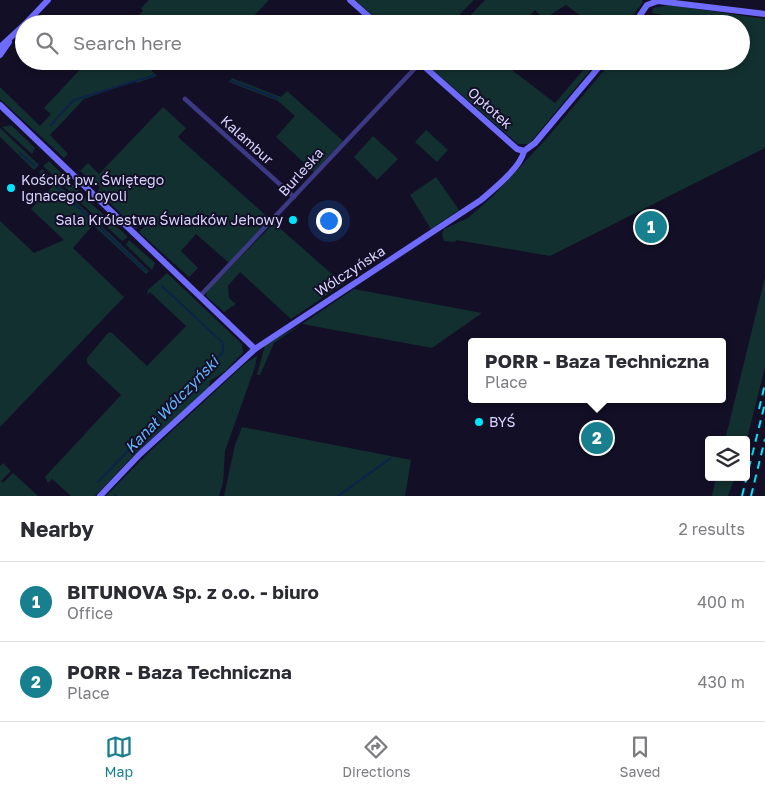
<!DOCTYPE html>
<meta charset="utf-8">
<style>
body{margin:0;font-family:"Golos Text",sans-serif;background:#f2f2f3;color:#2b2b33}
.controls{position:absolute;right:15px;bottom:15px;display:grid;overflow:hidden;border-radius:5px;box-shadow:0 2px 8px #0003}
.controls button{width:45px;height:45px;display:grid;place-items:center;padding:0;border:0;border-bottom:1px solid #e1e1e2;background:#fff;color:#2b2b33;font:25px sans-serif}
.you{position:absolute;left:328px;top:220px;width:18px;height:18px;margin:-12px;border:4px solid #fff;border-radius:50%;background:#1a73e8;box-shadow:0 0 0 8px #1a73e833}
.badge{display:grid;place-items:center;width:32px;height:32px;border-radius:50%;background:#187f8f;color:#fff;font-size:16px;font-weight:700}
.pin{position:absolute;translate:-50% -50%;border:2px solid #fff;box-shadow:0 1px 5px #0006}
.popup{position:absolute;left:468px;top:338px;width:258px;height:65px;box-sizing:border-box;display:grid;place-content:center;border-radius:5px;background:#fff;filter:drop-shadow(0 1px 4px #0005);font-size:16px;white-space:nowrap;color:#7c7c81}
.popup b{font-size:19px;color:#2b2b33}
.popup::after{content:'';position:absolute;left:50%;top:100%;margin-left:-10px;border:10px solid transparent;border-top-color:#fff}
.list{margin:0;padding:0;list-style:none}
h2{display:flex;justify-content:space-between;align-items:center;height:65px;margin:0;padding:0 20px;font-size:21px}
h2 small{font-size:16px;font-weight:400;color:#7c7c81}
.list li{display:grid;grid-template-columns:32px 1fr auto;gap:15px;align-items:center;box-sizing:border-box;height:80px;padding:0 20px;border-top:1px solid #e1e1e2}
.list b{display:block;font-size:19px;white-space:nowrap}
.list p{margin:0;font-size:16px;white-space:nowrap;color:#7c7c81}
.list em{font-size:16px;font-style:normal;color:#7c7c81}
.icon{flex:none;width:28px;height:28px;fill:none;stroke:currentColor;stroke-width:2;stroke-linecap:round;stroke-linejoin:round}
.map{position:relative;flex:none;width:765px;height:496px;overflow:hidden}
.search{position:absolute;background:#fff;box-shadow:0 2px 8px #0003;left:15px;right:15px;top:15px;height:55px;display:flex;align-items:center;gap:12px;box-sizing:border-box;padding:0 18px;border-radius:28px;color:#7c7c81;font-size:19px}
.sheet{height:225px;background:#fff}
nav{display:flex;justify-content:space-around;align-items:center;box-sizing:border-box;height:70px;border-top:1px solid #e1e1e2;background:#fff;font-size:14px;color:#7c7c81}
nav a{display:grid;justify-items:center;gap:2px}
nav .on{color:#187f8f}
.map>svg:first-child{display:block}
.green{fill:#12302f}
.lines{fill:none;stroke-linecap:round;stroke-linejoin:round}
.stream{stroke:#0c2248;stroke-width:2}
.street{stroke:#3d3a85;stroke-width:4.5}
.secondary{stroke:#6f6bff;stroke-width:6}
.rail{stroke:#00e5ff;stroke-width:2;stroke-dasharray:8 6;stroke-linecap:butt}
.poi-dot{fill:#00e5ff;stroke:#130f26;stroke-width:2}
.labels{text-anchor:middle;stroke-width:4;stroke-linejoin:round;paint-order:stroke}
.street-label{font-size:14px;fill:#d9d4ff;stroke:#130f26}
.poi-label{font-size:14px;fill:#d9d4ff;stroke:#130f26;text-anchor:start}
.water-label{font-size:15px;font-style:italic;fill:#62b6ff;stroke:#130f26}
</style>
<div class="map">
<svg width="765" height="496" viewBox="0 0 765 496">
<rect width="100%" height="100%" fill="#130f26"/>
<g class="green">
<path d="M 149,0 L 269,0 L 246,24 L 149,24 L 139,15 L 143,11 L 141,8 Z"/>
<path d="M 355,0 L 474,0 L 450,24 L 382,24 Z"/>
<path d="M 485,0 L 642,0 L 643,2 L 627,24 L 592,24 L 566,5 L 544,19 L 535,10 L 521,24 L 462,24 Z"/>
<path d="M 669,5 L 765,19 L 765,148 L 550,256 L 456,240 L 455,242 L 444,241 L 442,234 L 444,229 L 468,218 L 494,195 L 546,139 L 612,61 L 669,61 L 673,64 L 674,61 L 741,61 L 741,24 L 674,24 L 675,17 L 652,13 L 653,8 Z"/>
<path d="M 88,61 L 142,61 L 157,76 L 137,83 L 135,81 L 84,99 L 50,135 L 68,154 L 64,158 L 0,99 L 0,87 L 40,126 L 51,114 L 44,108 Z"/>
<path d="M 427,61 L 500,61 L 555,103 L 591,61 L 598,61 L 529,144 L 518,144 L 425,63 Z"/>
<path d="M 232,78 L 281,97 L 287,91 L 343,141 L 314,172 L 276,137 L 295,116 L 278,101 L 229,82 Z"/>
<path d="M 163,107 L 186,128 L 178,137 L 270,219 L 229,263 L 196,234 L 181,251 L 198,268 L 189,277 L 139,232 L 149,222 L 147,219 L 136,229 L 98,191 L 100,187 L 80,171 L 88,163 L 99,174 Z"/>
<path d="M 11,125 L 35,148 L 32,154 L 2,127 Z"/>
<path d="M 0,128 L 39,165 L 34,170 L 0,137 Z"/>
<path d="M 426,130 L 448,150 L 437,162 L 415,142 Z"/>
<path d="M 373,136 L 398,159 L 377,180 L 354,157 Z"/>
<path d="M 49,161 L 82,194 L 78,199 L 43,166 Z"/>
<path d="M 42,169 L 149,271 L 146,274 L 93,225 L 73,248 L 124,297 L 0,427 L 0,221 L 34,253 L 64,240 L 31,209 L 52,187 L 39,173 Z"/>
<path d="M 436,177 L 459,210 L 431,229 L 410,195 Z"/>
<path d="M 84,197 L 127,236 L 127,238 L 122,241 L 81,203 Z"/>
<path d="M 274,223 L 343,284 L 291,319 L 240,272 L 228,286 L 229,298 L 236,304 L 224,312 L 206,296 L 207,291 Z"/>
<path d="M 129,240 L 155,263 L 152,270 L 126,245 Z"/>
<path d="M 167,273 L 242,344 L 243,353 L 224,372 L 210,381 L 209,388 L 136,453 L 95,496 L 71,496 L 52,479 L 48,483 L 45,477 L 121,395 L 87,363 L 87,358 L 108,333 L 111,332 L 147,366 L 186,326 L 150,292 L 147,295 L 148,290 Z"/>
<path d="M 765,277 L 765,367 L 746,443 L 746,440 L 725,440 Z"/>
<path d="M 354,289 L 482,313 L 432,348 L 302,324 L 274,343 L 260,375 L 257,375 L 265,345 L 302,324 Z"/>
<path d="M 257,356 L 255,367 L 225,451 L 223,483 L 219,496 L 106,496 L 146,455 L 247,362 Z"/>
<path d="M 242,427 L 411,460 L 405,496 L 224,496 L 235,445 Z"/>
<path d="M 3,463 L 11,471 L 1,481 L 3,483 L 13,473 L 38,496 L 0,496 L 0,466 Z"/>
<path d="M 716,477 L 735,477 L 728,496 L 712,496 Z"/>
</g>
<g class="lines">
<g class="stream">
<path d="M 232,81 L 277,98"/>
<path d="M 50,126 L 74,100 L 155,75"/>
<path d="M 20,153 L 35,166"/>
<path d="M 42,173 L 145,270"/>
<path d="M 98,482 L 223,352 L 223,343 L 162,286"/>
<path d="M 115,495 L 116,496"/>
<path d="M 338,496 L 391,458"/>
</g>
<g class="street">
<path d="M 185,99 L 294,197"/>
<path d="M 200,296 L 420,63"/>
</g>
<g class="secondary">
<path d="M 350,0 L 377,24"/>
<path d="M 25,24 L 48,0"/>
<path d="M 634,24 L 647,5 L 658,1 L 765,14"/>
<path d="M 0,47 L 24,25"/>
<path d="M 0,55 L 9,42"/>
<path d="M 418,61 L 517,149 L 524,151"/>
<path d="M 0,105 L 255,349"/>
<path d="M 524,151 L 535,143 L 604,61"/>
<path d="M 100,496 L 140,454 L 255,349 L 481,200 C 494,189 521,167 524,151"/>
</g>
<g class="rail">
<path d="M 759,409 L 765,384"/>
<path d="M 742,496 L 765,403"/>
<path d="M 751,496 L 765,439"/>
</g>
</g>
<g class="poi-dot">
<circle cx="11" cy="188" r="5"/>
<circle cx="293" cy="220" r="5"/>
<circle cx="479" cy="422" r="5"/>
</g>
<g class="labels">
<g class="street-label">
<text transform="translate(490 108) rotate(42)" y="5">Opłotek</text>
<text transform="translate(247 140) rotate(42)" y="5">Kalambur</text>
<text transform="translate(301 172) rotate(-48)" y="5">Burleska</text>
<text transform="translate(350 271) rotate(-33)" y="5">Wólczyńska</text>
</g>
<g class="poi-label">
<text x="21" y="185">Kościół pw. Świętego<tspan x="21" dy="16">Ignacego Loyoli</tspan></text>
<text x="283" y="225" text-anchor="end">Sala Królestwa Świadków Jehowy</text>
<text x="489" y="427">BYŚ</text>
</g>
<g class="water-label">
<text transform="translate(172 405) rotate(-46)" y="5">Kanał Wólczyński</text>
</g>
</g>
</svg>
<div class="controls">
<button><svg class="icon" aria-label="layers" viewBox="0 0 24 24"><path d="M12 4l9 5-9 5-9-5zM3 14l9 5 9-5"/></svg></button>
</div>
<div class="you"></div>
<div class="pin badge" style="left:651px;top:227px">1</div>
<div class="pin badge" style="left:597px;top:438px">2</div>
<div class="popup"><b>PORR - Baza Techniczna</b>Place</div>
<div class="search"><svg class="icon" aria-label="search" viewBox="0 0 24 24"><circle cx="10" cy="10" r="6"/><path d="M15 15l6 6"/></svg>Search here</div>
</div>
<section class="sheet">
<h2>Nearby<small>2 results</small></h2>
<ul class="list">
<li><span class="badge">1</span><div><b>BITUNOVA Sp. z o.o. - biuro</b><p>Office</p></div><em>400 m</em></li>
<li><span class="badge">2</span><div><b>PORR - Baza Techniczna</b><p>Place</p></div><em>430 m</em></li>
</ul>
</section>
<nav>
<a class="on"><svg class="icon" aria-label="map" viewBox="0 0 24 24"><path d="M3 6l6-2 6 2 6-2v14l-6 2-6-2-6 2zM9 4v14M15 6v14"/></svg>Map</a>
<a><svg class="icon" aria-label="directions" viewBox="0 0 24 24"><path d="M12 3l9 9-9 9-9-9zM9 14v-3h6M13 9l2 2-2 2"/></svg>Directions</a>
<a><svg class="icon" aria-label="saved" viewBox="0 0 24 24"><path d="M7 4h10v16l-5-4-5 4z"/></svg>Saved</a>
</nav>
